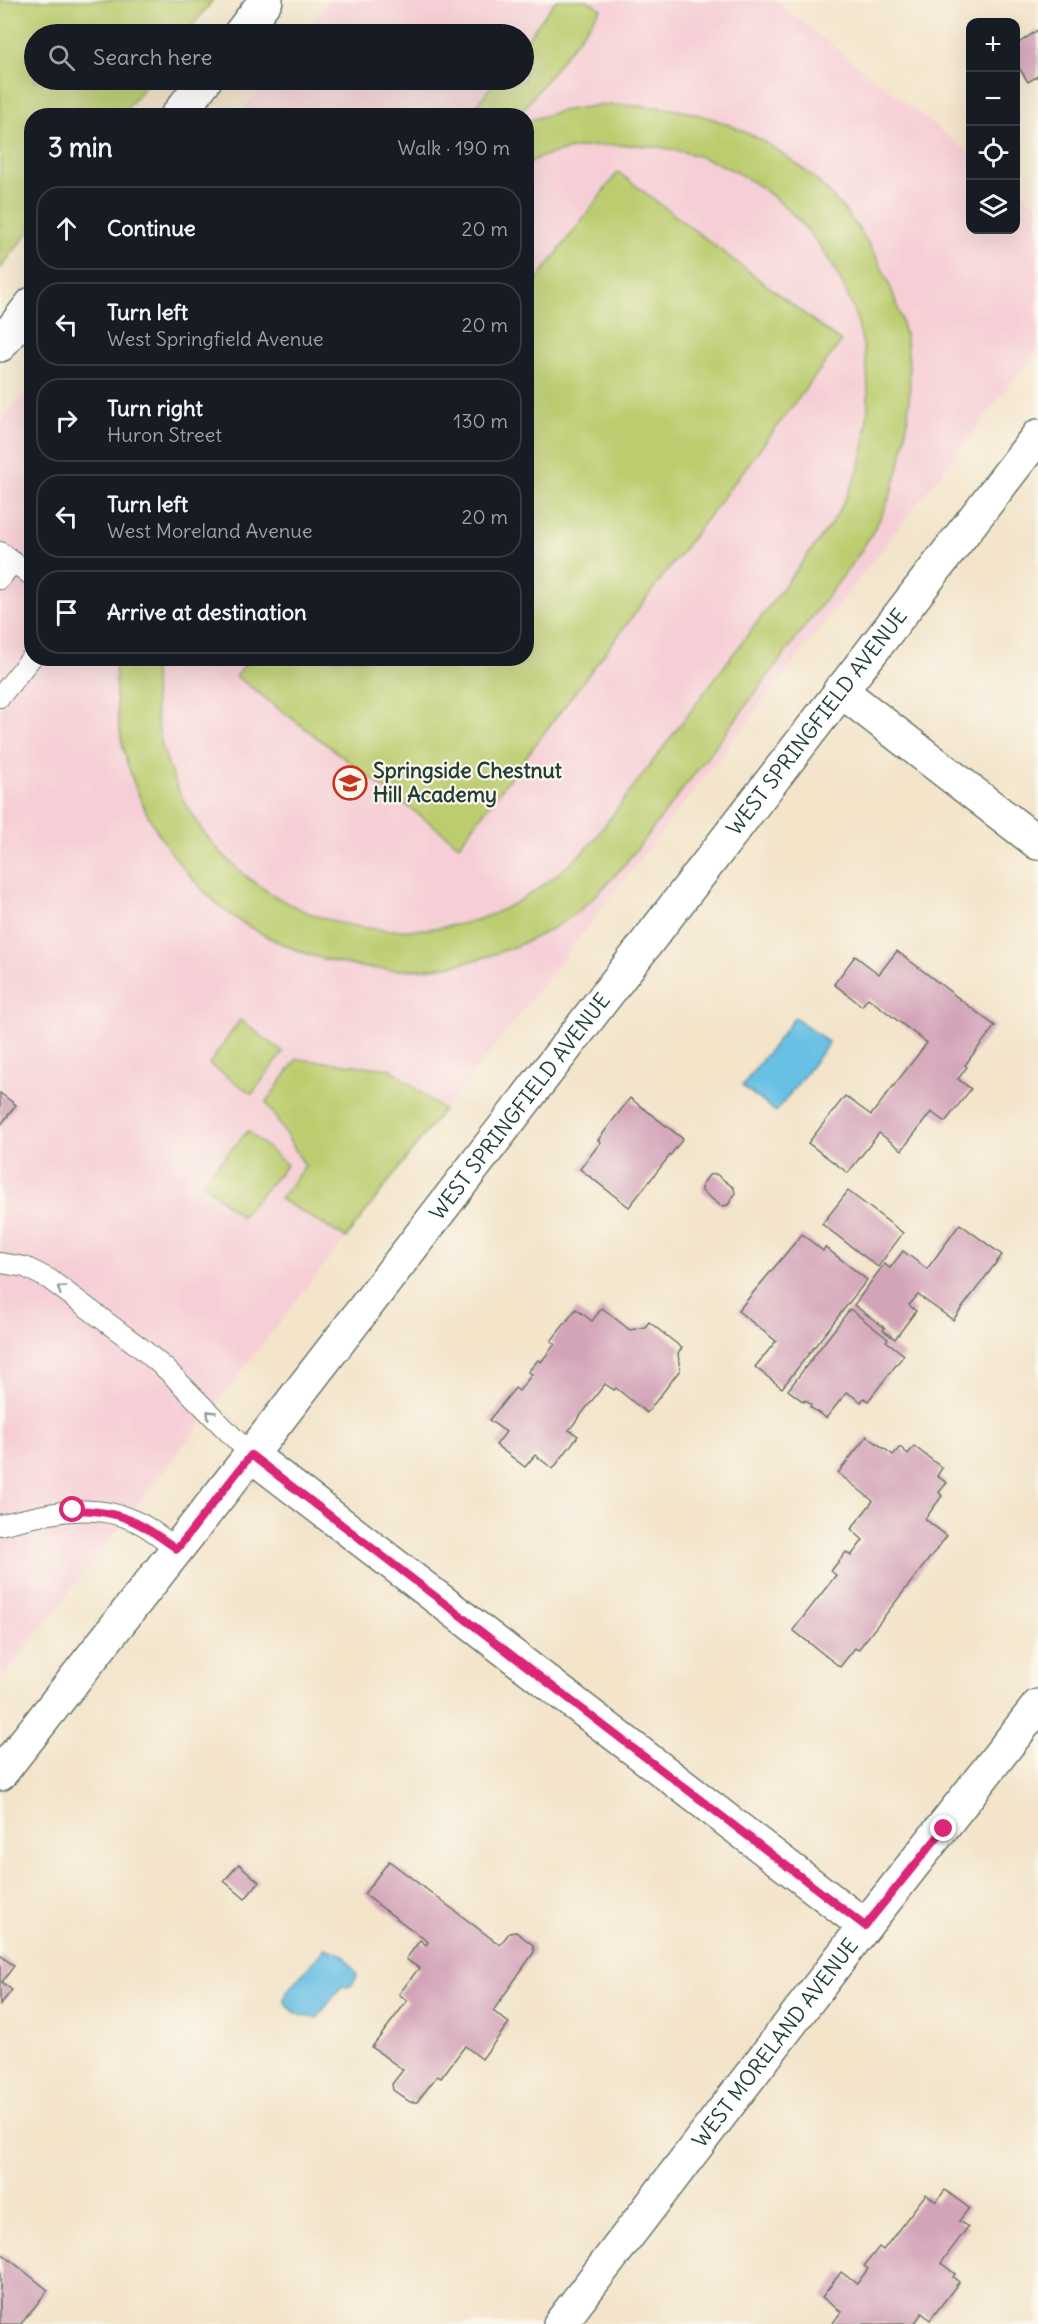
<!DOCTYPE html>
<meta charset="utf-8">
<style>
body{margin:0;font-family:Delius,sans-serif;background:#20242c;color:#f1f3f6}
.controls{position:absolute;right:18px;top:18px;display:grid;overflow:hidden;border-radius:12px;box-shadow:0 6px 24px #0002}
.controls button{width:54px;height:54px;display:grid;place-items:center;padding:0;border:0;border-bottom:2px solid #363941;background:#171b24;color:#f1f3f6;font:30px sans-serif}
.stop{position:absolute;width:18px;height:18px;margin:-14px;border:4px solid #db2777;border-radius:50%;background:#fff}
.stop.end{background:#db2777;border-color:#fff;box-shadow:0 2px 6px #0008}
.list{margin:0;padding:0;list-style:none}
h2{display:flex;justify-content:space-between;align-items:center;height:78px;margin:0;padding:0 24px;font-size:26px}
h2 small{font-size:20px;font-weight:400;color:#9ea1a6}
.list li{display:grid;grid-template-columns:39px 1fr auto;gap:18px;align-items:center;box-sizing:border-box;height:84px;margin:0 12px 12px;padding:0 12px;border:2px solid #363941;border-radius:24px}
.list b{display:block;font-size:22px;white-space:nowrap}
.list p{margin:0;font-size:20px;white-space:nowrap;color:#9ea1a6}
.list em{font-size:20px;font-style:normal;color:#9ea1a6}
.icon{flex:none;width:33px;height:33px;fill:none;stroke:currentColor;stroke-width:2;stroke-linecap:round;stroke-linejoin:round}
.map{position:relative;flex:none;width:1038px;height:2324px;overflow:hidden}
.search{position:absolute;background:#171b24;box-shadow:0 6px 24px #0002;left:24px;top:24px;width:510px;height:66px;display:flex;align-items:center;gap:15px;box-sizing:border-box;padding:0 21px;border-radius:33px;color:#9ea1a6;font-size:22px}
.panel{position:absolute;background:#171b24;box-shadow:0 6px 24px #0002;left:24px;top:108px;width:510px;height:558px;border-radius:24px}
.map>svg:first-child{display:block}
.built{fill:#f6cfd6}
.green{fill:#bccd70;stroke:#6e8552;stroke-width:1.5}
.water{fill:#67c0e4;stroke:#437e8c;stroke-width:1.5}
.building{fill:#d3a3b8}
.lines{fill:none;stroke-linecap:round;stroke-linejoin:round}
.lane-casing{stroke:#697768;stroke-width:22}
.street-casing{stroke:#697768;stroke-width:36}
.lane{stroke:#fff;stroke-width:20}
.street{stroke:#fff;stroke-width:33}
.oneway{stroke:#8f9e9a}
.route{stroke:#db2777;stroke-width:8}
.labels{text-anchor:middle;stroke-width:4.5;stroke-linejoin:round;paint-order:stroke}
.street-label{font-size:21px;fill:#1f3d34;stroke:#fbf7ec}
.poi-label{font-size:21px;font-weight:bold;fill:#1f3d34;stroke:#fbf7ec;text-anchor:start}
</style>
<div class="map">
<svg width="1038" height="2324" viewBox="0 0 1038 2324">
<rect width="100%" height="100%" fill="#fbf7ec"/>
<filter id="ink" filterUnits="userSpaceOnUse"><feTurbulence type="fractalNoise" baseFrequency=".0167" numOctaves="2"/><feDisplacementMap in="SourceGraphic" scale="12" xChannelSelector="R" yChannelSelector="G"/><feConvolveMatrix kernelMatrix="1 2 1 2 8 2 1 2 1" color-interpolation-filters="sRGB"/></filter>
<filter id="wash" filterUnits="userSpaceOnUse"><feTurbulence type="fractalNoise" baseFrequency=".008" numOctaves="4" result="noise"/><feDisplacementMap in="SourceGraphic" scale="24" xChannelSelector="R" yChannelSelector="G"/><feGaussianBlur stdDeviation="1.35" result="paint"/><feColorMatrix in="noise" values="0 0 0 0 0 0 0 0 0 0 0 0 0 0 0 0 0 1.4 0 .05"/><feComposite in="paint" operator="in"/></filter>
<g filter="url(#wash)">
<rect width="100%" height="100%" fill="#f3e4ca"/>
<path class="built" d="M 328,0 L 774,0 L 970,153 L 970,230 L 1016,230 L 1016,188 L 1038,205 L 1038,349 L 0,1681 L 0,424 L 31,383 L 32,658 L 526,658 L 526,116 L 239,115 L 267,80 L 524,80 L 524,34 L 301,34 Z"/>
<g class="green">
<path d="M 0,0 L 213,0 L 186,34 L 34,34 L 34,80 L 150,80 L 122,115 L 32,116 L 31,229 L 0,269 Z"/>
<path d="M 556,0 L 588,0 L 601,9 L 519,115 L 469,115 L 496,80 L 524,80 L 524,43 Z"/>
<path d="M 599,105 C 632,105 664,106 696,114 C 800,141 883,230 905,335 C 915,384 908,445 891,493 C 876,535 848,570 821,605 C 793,643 764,681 736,719 C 711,752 686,785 661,818 C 639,846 618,875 592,899 C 574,917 548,932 525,942 C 427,986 328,977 238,920 C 220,908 206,894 192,878 C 136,816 112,741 116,659 L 155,659 C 142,808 259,936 410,930 C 434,929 459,926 482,918 C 524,903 559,876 590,845 L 831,524 C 842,507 851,489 858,471 C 865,450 867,425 868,403 C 872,264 762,141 620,145 C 588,145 555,150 527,163 L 527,121 L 561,111 Z"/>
<path d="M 618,172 L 841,342 L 459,845 L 236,676 L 249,659 L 526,658 L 527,293 Z"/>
<path d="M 240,1020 L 283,1052 L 252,1094 L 209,1064 Z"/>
<path d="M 297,1059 L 391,1069 L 443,1110 L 346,1238 L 280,1199 L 305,1166 L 266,1102 Z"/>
<path d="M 248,1131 L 287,1165 L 241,1217 L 202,1182 Z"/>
</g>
<g class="water">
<path d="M 795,1017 L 829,1043 L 776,1112 L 742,1086 Z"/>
<path d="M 325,1948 L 344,1955 L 357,1975 L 351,1986 L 347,1987 L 342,1986 L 317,2018 C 302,2018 291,2013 284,2000 L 286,1993 Z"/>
</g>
<g id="blocks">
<g class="building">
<path d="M 1038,30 L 1038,76 L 1028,82 L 1016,63 L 1016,45 Z"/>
<path d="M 897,951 L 995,1026 L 965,1065 L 967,1067 L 958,1079 L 971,1089 L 945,1122 L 931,1112 L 902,1150 L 879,1133 L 848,1173 L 808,1143 L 845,1096 L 871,1115 L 927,1043 L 868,998 L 862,1006 L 834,984 L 855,956 L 879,974 Z"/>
<path d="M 0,1093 L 16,1105 L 0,1126 Z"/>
<path d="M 630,1098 L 683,1139 L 629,1207 L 580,1169 L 601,1142 L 598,1140 Z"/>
<path d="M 716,1174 L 734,1188 L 735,1194 L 728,1205 L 721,1206 L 702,1191 L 702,1185 L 709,1175 Z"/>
<path d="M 848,1191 L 903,1233 L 878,1267 L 822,1224 Z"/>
<path d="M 960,1224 L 1002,1255 L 953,1320 L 918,1295 L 909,1305 L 916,1311 L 895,1339 L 883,1330 L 885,1328 L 854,1305 L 884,1264 L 890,1268 L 903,1251 L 927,1269 Z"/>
<path d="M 802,1234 L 823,1251 L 825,1247 L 867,1280 L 782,1388 L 755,1367 L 776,1341 L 738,1311 Z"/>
<path d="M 602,1308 L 630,1330 L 645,1327 L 649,1322 L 682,1348 L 678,1353 L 680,1370 L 647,1413 L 616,1388 L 614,1390 L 605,1384 L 569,1430 L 578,1436 L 553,1469 L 535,1455 L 525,1467 L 496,1445 L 506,1432 L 489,1420 L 515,1388 L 519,1391 L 532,1374 L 528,1372 L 538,1360 L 541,1362 L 555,1344 L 551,1341 L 576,1309 L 592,1321 Z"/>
<path d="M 850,1309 L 888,1339 L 886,1341 L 904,1355 L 868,1401 L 864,1398 L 861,1402 L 847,1392 L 826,1418 L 810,1407 L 811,1405 L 805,1400 L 804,1402 L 788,1390 Z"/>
<path d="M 867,1436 L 893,1455 L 900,1447 L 908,1454 L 914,1446 L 942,1468 L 937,1476 L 947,1483 L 939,1492 L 942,1496 L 925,1519 L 947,1536 L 858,1650 L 855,1648 L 840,1667 L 793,1630 L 836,1575 L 831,1571 L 846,1552 L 851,1556 L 863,1540 L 851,1529 L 873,1501 L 838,1473 Z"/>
<path d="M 389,1861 L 500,1945 L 509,1933 L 516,1932 L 533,1945 L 534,1952 L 493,2011 L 509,2023 L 482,2059 L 465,2046 L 441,2078 L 437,2076 L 417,2102 L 410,2102 L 393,2090 L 392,2084 L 403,2070 L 372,2047 L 407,2001 L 399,1994 L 419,1968 L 406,1959 L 420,1940 L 426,1945 L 428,1942 L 364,1894 Z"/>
<path d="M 239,1864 L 259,1882 L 245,1899 L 224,1881 Z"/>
<path d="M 0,1955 L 14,1966 L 2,1982 L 12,1990 L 0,2005 Z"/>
<path d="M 945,2190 L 969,2208 L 959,2221 L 968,2227 L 941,2263 L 955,2274 L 953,2277 L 959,2282 L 930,2320 L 922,2313 L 914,2324 L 832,2324 L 841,2312 L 822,2297 L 841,2272 L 857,2284 L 868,2269 L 864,2266 L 879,2247 L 883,2250 L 926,2194 L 936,2202 Z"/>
<path d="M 0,2252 L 48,2290 L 21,2324 L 0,2324 Z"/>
</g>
</g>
</g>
<g filter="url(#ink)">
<use href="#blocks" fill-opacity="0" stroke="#697768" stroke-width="1.5"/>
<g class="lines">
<g class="lane-casing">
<g id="lane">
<path d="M 0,552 L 32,576"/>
<path d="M 0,579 L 13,562"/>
<path d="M 0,697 L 32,657"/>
<path d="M 0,1263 L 25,1267 L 49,1279 L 141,1348 L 167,1370 L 251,1455"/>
<path d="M 0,1525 C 45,1514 91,1501 135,1521 C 150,1527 164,1540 177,1549"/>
</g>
</g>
<g class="street-casing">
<g id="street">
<path d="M 240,34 L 266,0"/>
<path d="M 177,116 L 205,80"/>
<path d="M 0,345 L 32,304"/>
<path d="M 840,690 L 1038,843"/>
<path d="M 251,1455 L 865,1926"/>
<path id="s1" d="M 0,1774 L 251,1455 L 1038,436"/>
<path id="s2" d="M 560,2324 L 865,1926 L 1038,1706"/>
</g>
</g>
<use href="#lane" class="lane"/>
<use href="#street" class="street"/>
</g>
<defs><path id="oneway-chevron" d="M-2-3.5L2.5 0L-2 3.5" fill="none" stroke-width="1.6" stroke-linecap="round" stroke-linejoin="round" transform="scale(1.5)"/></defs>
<g class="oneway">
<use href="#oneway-chevron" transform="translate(61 1289) rotate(-144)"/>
<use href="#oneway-chevron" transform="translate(210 1414) rotate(-134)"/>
</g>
</g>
<g class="lines" filter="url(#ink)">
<path class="route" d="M 73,1510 C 123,1511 137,1521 177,1549 L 251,1455 L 865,1926 L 944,1829"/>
</g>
<defs>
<g id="school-ring" transform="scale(1.725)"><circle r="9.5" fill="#fbf7ec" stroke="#c8321e" stroke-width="1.5"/><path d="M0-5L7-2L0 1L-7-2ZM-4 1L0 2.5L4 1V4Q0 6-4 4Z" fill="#c8321e"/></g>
</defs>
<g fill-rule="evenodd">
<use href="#school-ring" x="350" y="783"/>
</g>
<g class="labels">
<g class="street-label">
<text dy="7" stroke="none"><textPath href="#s1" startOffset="1332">WEST SPRINGFIELD AVENUE</textPath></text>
<text dy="7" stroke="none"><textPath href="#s1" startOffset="846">WEST SPRINGFIELD AVENUE</textPath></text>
<text dy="7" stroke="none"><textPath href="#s2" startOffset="354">WEST MORELAND AVENUE</textPath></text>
</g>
<g class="poi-label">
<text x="373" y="778">Springside Chestnut<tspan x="373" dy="24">Hill Academy</tspan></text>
</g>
</g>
</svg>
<div class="controls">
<button>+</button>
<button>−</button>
<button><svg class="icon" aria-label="locate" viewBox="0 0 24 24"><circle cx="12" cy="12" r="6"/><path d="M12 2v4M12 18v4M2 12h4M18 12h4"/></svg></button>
<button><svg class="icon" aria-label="layers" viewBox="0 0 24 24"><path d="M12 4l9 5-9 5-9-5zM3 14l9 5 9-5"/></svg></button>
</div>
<div class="stop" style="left:73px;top:1510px"></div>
<div class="stop end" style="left:944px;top:1829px"></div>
<div class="search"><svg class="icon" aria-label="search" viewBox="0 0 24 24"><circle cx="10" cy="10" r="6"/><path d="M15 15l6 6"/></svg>Search here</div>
<section class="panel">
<h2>3 min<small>Walk · 190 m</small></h2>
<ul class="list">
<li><svg class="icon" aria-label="ahead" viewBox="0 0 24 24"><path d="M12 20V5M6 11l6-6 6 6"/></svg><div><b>Continue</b></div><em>20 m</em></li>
<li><svg class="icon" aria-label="left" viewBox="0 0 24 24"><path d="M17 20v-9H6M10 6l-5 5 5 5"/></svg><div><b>Turn left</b><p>West Springfield Avenue</p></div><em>20 m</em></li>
<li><svg class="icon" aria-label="right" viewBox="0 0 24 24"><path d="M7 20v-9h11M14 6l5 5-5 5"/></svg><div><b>Turn right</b><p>Huron Street</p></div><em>130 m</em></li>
<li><svg class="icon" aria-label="left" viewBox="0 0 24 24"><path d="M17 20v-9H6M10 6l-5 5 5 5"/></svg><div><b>Turn left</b><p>West Moreland Avenue</p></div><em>20 m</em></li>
<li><svg class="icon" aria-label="arrive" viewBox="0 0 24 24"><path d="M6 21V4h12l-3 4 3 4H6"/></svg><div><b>Arrive at destination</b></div></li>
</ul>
</section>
</div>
